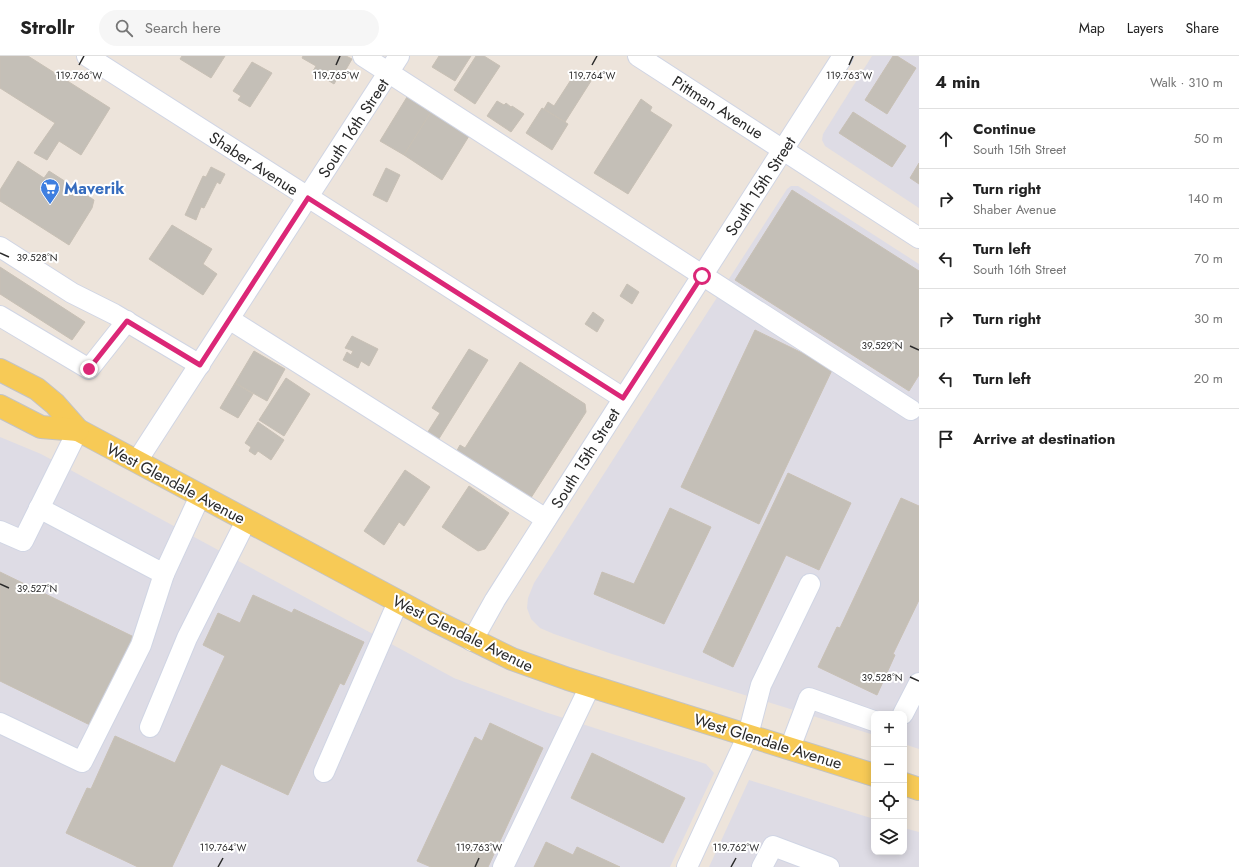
<!DOCTYPE html>
<meta charset="utf-8">
<style>
body{margin:0;font-family:Jost,sans-serif;background:#f6f6f6;color:#222}
.controls{position:absolute;right:12px;bottom:12px;display:grid;overflow:hidden;border-radius:8px;box-shadow:0 2px 10px #0003}
.controls button{width:36px;height:36px;display:grid;place-items:center;padding:0;border:0;border-bottom:1px solid #e0e0e0;background:#fff;color:#222;font:20px sans-serif}
.stop{position:absolute;width:12px;height:12px;margin:-9px;border:3px solid #db2777;border-radius:50%;background:#fff}
.stop.end{background:#db2777;border-color:#fff;box-shadow:0 1px 4px #0008}
.list{margin:0;padding:0;list-style:none}
h2{display:flex;justify-content:space-between;align-items:center;height:52px;margin:0;padding:0 16px;font-size:17px}
h2 small{font-size:13px;font-weight:400;color:#767676}
.list li{display:grid;grid-template-columns:26px 1fr auto;gap:12px;align-items:center;box-sizing:border-box;height:60px;padding:0 16px;border-top:1px solid #e0e0e0}
.list b{display:block;font-size:15px;white-space:nowrap}
.list p{margin:0;font-size:13px;white-space:nowrap;color:#767676}
.list em{font-size:13px;font-style:normal;color:#767676}
.icon{flex:none;width:22px;height:22px;fill:none;stroke:currentColor;stroke-width:2;stroke-linecap:round;stroke-linejoin:round}
.map{position:relative;flex:none;width:919px;height:811px;overflow:hidden}
header{display:flex;align-items:center;gap:24px;box-sizing:border-box;height:56px;padding:0 20px;background:#fff;border-bottom:1px solid #e0e0e0}
header strong{font-size:19px}
nav{display:flex;gap:22px;margin-inline-start:auto;font-size:14px}
.search{width:280px;height:36px;background:#f6f6f6;display:flex;align-items:center;gap:10px;box-sizing:border-box;padding:0 14px;border-radius:22px;color:#767676;font-size:15px}
main{display:flex}
aside{flex:1;background:#fff}
.map>svg:first-child{display:block}
.industrial{fill:#dedce5}
.building{fill:#c4bfb7;stroke:#c8c0b5}
.lines{fill:none;stroke-linecap:round;stroke-linejoin:round}
.minor-casing{stroke:#d0d5e4;stroke-width:22}
.major-casing{stroke:#c3c3c3;stroke-width:24}
.minor{stroke:#fff;stroke-width:20}
.major{stroke:#f7ca56;stroke-width:22}
.route{stroke:#db2777;stroke-width:5}
.ticks{fill:none;stroke:#2a2a2a;stroke-width:1.5}
.labels{text-anchor:middle;stroke-width:4;stroke-linejoin:round;paint-order:stroke}
.street-label{font-size:16px;fill:#2a2a2a;stroke:#fff}
.shop-label{font-size:16px;font-weight:bold;fill:#366cbe;stroke:#fff;text-anchor:start}
.ticks-label{font-size:10px;text-anchor:middle;fill:#2a2a2a;stroke:#fff;stroke-width:4;stroke-linejoin:round;paint-order:stroke}
</style>
<header>
<strong>Strollr</strong>
<div class="search"><svg class="icon" aria-label="search" viewBox="0 0 24 24"><circle cx="10" cy="10" r="6"/><path d="M15 15l6 6"/></svg>Search here</div>
<nav><a>Map</a><a>Layers</a><a>Share</a></nav>
</header>
<main>
<div class="map">
<svg width="919" height="811" viewBox="0 0 919 811">
<rect width="100%" height="100%" fill="#ede4db"/>
<g class="industrial">
<path d="M 872,0 L 919,0 L 919,152 L 825,90 L 822,84 L 823,78 Z"/>
<path d="M 791,130 L 798,130 L 919,208 L 919,693 L 904,688 L 904,658 L 874,658 L 874,679 L 612,598 L 554,578 L 540,572 L 531,563 L 527,552 L 528,542 L 534,527 L 696,274 L 787,133 Z"/>
<path d="M 0,381 L 41,398 L 454,622 L 545,656 L 706,708 L 714,717 L 670,811 L 0,811 Z"/>
<path d="M 749,724 L 874,763 L 874,796 L 904,796 L 904,772 L 919,776 L 919,811 L 709,811 Z"/>
</g>
<g class="building">
<path d="M 0,0 L 28,0 L 110,52 L 81,99 L 59,85 L 47,104 L 34,97 L 55,67 L 0,32 Z"/>
<path d="M 182,0 L 225,0 L 211,22 L 180,3 Z"/>
<path d="M 303,0 L 346,0 L 352,3 L 340,24 L 337,23 L 334,28 L 313,15 L 316,10 L 302,2 Z"/>
<path d="M 439,0 L 471,0 L 455,25 L 432,11 Z"/>
<path d="M 476,0 L 484,0 L 500,10 L 475,48 L 454,34 Z"/>
<path d="M 893,0 L 897,0 L 916,12 L 887,58 L 865,44 Z"/>
<path d="M 252,6 L 272,17 L 250,51 L 238,44 L 241,40 L 233,35 Z"/>
<path d="M 576,16 L 591,25 L 565,66 L 544,53 L 548,46 L 554,50 Z"/>
<path d="M 407,41 L 431,56 L 404,99 L 380,85 Z"/>
<path d="M 641,43 L 652,51 L 650,55 L 672,69 L 628,138 L 594,117 Z"/>
<path d="M 497,45 L 504,49 L 506,47 L 511,51 L 510,53 L 512,50 L 524,58 L 511,76 L 487,60 Z"/>
<path d="M 542,52 L 568,68 L 552,94 L 526,77 Z"/>
<path d="M 431,56 L 469,80 L 442,124 L 404,99 Z"/>
<path d="M 853,56 L 906,90 L 892,111 L 839,77 Z"/>
<path d="M 18,105 L 44,122 L 49,115 L 94,144 L 92,152 L 69,189 L 0,145 L 0,134 Z"/>
<path d="M 919,107 L 919,128 L 910,122 Z"/>
<path d="M 211,111 L 225,118 L 220,128 L 217,126 L 204,152 L 201,151 L 196,164 L 185,159 L 203,120 L 206,121 Z"/>
<path d="M 386,112 L 400,119 L 387,146 L 373,139 Z"/>
<path d="M 792,134 L 919,215 L 919,319 L 909,335 L 735,224 Z"/>
<path d="M 172,169 L 212,193 L 203,208 L 217,218 L 203,239 L 149,203 Z"/>
<path d="M 0,211 L 85,266 L 72,284 L 0,238 Z"/>
<path d="M 627,228 L 639,236 L 632,248 L 620,240 Z"/>
<path d="M 593,256 L 604,264 L 597,276 L 585,268 Z"/>
<path d="M 755,274 L 833,312 L 759,468 L 681,431 Z"/>
<path d="M 352,280 L 378,293 L 369,310 L 361,305 L 358,312 L 343,304 L 347,296 L 351,299 L 353,295 L 345,292 Z"/>
<path d="M 469,293 L 488,304 L 435,389 L 424,382 L 440,357 L 432,352 Z"/>
<path d="M 254,295 L 285,313 L 267,345 L 235,327 Z"/>
<path d="M 520,306 L 585,348 L 586,356 L 527,448 L 455,398 L 460,389 L 465,392 Z"/>
<path d="M 286,322 L 310,338 L 284,380 L 259,364 Z"/>
<path d="M 235,327 L 253,338 L 238,362 L 220,352 Z"/>
<path d="M 258,366 L 284,384 L 271,404 L 258,395 L 255,399 L 249,395 L 251,391 L 245,387 Z"/>
<path d="M 405,414 L 430,431 L 404,470 L 399,466 L 384,489 L 364,475 Z"/>
<path d="M 788,417 L 851,447 L 819,514 L 786,499 L 733,611 L 703,596 Z"/>
<path d="M 469,430 L 509,457 L 485,493 L 478,495 L 442,471 Z"/>
<path d="M 901,442 L 919,450 L 919,544 L 893,598 L 895,599 L 877,639 L 818,611 L 837,571 L 840,572 Z"/>
<path d="M 670,452 L 711,471 L 664,568 L 594,538 L 602,516 L 634,528 Z"/>
<path d="M 0,516 L 134,581 L 90,669 L 0,625 Z"/>
<path d="M 253,539 L 292,557 L 294,553 L 364,586 L 344,629 L 340,627 L 288,739 L 221,708 L 172,811 L 138,811 L 66,777 L 87,732 L 91,733 L 115,680 L 175,707 L 225,600 L 203,589 L 218,557 L 240,567 Z"/>
<path d="M 490,667 L 543,692 L 488,811 L 431,811 L 417,805 L 475,681 L 482,685 Z"/>
<path d="M 592,697 L 685,742 L 663,787 L 571,742 Z"/>
<path d="M 546,786 L 573,799 L 577,791 L 620,811 L 534,811 Z"/>
</g>
<g class="lines">
<g class="minor-casing">
<g id="minor">
<path d="M 87,0 L 623,342"/>
<path d="M 363,0 L 911,354"/>
<path d="M 638,0 L 919,182"/>
<path d="M 0,191 L 72,237 L 114,258 L 200,309"/>
<path d="M 0,260 L 89,313 L 127,265"/>
<path d="M 229,263 L 546,463"/>
<path d="M 137,405 L 399,0"/>
<path d="M 39,452 L 164,518 L 200,440"/>
<path d="M 0,475 L 23,485 L 78,374"/>
<path d="M 472,585 L 495,544 L 554,451 L 843,0"/>
<path d="M 903,658 L 919,627"/>
<path d="M 0,667 L 82,706 L 141,589 L 164,518"/>
<path d="M 150,671 L 187,582 L 246,465"/>
<path d="M 790,692 L 809,642 L 874,665"/>
<path d="M 324,716 L 398,546"/>
<path d="M 503,811 L 590,630"/>
<path d="M 687,811 L 748,679 L 761,629 L 810,528"/>
<path d="M 762,811 L 773,790 L 829,811"/>
</g>
</g>
<g class="major-casing">
<g id="major">
<path d="M 0,314 L 37,333 L 55,348 L 78,374 L 433,564 L 512,603 L 568,623 L 874,719"/>
<path d="M 0,350 L 41,371 L 78,374"/>
<path d="M 904,728 L 919,733"/>
</g>
</g>
<use href="#minor" class="minor"/>
<use href="#major" class="major"/>
</g>
<g class="lines">
<path class="route" d="M 89,313 L 127,265 L 200,309 L 308,142 L 623,342 L 702,220"/>
</g>
<path class="ticks" d="M 79,9 L 84,0M 336,9 L 340,0M 592,9 L 597,0M 849,9 L 853,0M 0,197 L 9,201M 910,290 L 919,294M 0,528 L 9,532M 910,621 L 919,625M 218,811 L 223,802M 475,811 L 479,802M 731,811 L 736,802"/>
<defs>
<g id="supermarket-pin" transform="scale(1)"><path d="M0 17L-7.5 6A9.5 9.5 0 1 1 7.5 6Z" fill="#3f7fe0" stroke="#fff"/><path d="M-6-5.5h2.5l.6 2H6L4.5 2H-2.5L-4.4-4H-6ZM-1.5 3.2a1.3 1.3 0 1 0 .1 0ZM3 3.2a1.3 1.3 0 1 0 .1 0Z" fill="#fff"/></g>
</defs>
<g fill-rule="evenodd">
<use href="#supermarket-pin" x="50" y="132"/>
</g>
<g class="labels">
<g class="street-label">
<text transform="translate(718 51) rotate(32)" y="6">Pittman Avenue</text>
<text transform="translate(353 72) rotate(-57)" y="6">South 16th Street</text>
<text transform="translate(254 107) rotate(33)" y="6">Shaber Avenue</text>
<text transform="translate(760 130) rotate(-57)" y="6">South 15th Street</text>
<text transform="translate(585 402) rotate(-58)" y="6">South 15th Street</text>
<text transform="translate(176 427) rotate(28)" y="6">West Glendale Avenue</text>
<text transform="translate(463 577) rotate(26)" y="6">West Glendale Avenue</text>
<text transform="translate(768 685) rotate(17)" y="6">West Glendale Avenue</text>
</g>
<g class="shop-label">
<text x="64" y="138">Maverik</text>
</g>
</g>
<g class="ticks-label">
<text x="79" y="23">119.766°W</text>
<text x="336" y="23">119.765°W</text>
<text x="592" y="23">119.764°W</text>
<text x="849" y="23">119.763°W</text>
<text x="37" y="205">39.528°N</text>
<text x="882" y="293">39.529°N</text>
<text x="37" y="536">39.527°N</text>
<text x="882" y="625">39.528°N</text>
<text x="736" y="795">119.762°W</text>
<text x="223" y="795">119.764°W</text>
<text x="479" y="795">119.763°W</text>
</g>
</svg>
<div class="controls">
<button>+</button>
<button>−</button>
<button><svg class="icon" aria-label="locate" viewBox="0 0 24 24"><circle cx="12" cy="12" r="6"/><path d="M12 2v4M12 18v4M2 12h4M18 12h4"/></svg></button>
<button><svg class="icon" aria-label="layers" viewBox="0 0 24 24"><path d="M12 4l9 5-9 5-9-5zM3 14l9 5 9-5"/></svg></button>
</div>
<div class="stop" style="left:702px;top:220px"></div>
<div class="stop end" style="left:89px;top:313px"></div>
</div>
<aside>
<h2>4 min<small>Walk · 310 m</small></h2>
<ul class="list">
<li><svg class="icon" aria-label="ahead" viewBox="0 0 24 24"><path d="M12 20V5M6 11l6-6 6 6"/></svg><div><b>Continue</b><p>South 15th Street</p></div><em>50 m</em></li>
<li><svg class="icon" aria-label="right" viewBox="0 0 24 24"><path d="M7 20v-9h11M14 6l5 5-5 5"/></svg><div><b>Turn right</b><p>Shaber Avenue</p></div><em>140 m</em></li>
<li><svg class="icon" aria-label="left" viewBox="0 0 24 24"><path d="M17 20v-9H6M10 6l-5 5 5 5"/></svg><div><b>Turn left</b><p>South 16th Street</p></div><em>70 m</em></li>
<li><svg class="icon" aria-label="right" viewBox="0 0 24 24"><path d="M7 20v-9h11M14 6l5 5-5 5"/></svg><div><b>Turn right</b></div><em>30 m</em></li>
<li><svg class="icon" aria-label="left" viewBox="0 0 24 24"><path d="M17 20v-9H6M10 6l-5 5 5 5"/></svg><div><b>Turn left</b></div><em>20 m</em></li>
<li><svg class="icon" aria-label="arrive" viewBox="0 0 24 24"><path d="M6 21V4h12l-3 4 3 4H6"/></svg><div><b>Arrive at destination</b></div></li>
</ul>
</aside>
</main>
